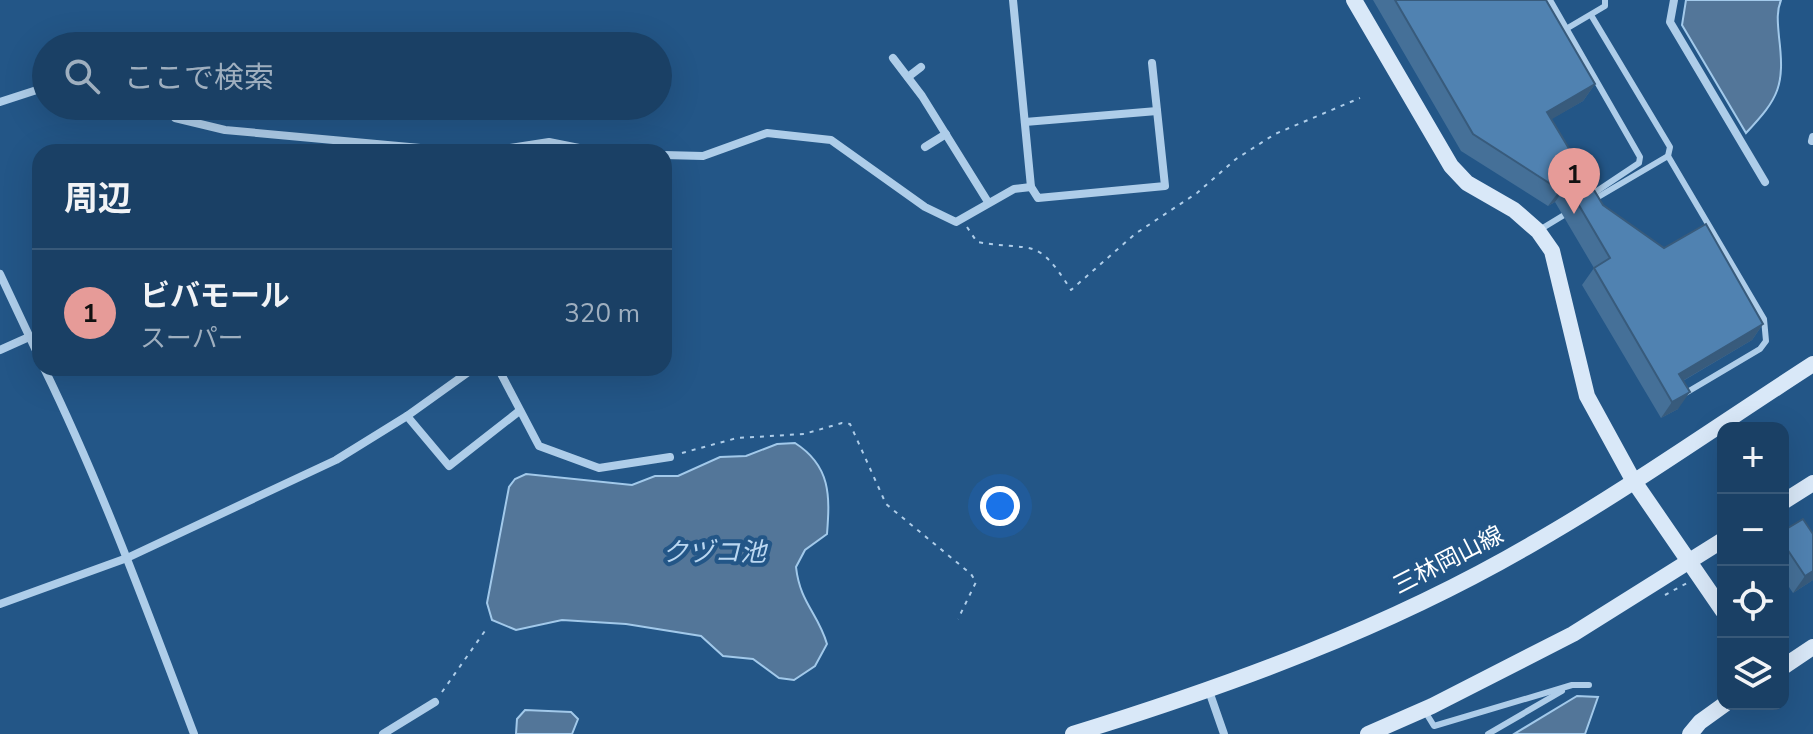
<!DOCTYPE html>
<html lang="ja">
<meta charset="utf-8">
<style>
body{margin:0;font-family:"Nunito Sans","Noto Sans JP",sans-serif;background:#274b6e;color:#f1f3f6}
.controls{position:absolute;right:24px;bottom:24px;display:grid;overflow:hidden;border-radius:16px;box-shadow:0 8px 32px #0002}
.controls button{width:72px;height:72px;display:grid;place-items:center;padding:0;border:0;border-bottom:2px solid #385979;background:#1a4065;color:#f1f3f6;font:40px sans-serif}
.you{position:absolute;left:1000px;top:506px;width:28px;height:28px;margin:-20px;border:6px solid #fff;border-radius:50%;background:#1a73e8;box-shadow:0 0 0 12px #1a73e833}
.badge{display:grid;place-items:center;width:52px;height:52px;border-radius:50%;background:#e69b98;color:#111;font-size:26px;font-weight:700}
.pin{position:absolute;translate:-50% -66px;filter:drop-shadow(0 2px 4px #0008)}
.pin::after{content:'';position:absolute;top:42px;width:28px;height:24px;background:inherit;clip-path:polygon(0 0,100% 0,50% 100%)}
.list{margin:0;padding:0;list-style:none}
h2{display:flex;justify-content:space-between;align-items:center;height:104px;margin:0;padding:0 32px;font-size:34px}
h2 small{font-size:26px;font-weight:400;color:#9fafbf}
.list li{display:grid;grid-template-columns:52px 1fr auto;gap:24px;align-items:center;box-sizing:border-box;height:128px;padding:0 32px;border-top:2px solid #385979}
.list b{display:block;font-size:30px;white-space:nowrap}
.list p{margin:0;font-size:26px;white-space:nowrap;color:#9fafbf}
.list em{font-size:26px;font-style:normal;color:#9fafbf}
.icon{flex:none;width:44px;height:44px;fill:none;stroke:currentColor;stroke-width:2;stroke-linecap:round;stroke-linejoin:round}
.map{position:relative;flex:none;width:1813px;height:734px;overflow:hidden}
.search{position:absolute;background:#1a4065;box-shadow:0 8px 32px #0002;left:32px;top:32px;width:640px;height:88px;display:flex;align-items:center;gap:20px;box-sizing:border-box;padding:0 28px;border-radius:44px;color:#9fafbf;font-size:30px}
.panel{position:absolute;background:#1a4065;box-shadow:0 8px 32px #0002;left:32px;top:144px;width:640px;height:232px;border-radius:24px}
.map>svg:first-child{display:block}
.water{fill:#537699;stroke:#a2c9ea;stroke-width:2}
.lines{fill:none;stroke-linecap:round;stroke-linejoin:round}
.path{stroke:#aecde9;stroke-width:2;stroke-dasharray:4 6;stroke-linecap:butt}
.lane{stroke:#aecde9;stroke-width:6}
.street{stroke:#aecde9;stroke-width:8}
.secondary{stroke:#d9e8f8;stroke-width:16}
.wall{fill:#457098}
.shaded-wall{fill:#385b7c}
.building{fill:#5082b1;stroke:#385b7c;stroke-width:2}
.labels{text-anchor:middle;stroke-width:8;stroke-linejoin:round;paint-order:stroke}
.street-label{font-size:24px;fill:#fff;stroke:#235687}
.water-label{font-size:26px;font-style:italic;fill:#bad7f1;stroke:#235687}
</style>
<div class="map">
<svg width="1813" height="734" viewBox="0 0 1813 734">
<rect width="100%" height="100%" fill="#235687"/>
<g class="water">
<path d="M 1686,0 L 1781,0 C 1776,12 1778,25 1779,37 C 1785,86 1779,98 1746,133 L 1682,25 Z"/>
<path d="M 795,443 C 831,466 830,496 827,534 L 805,550 L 796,567 C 800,603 818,613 827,644 L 815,666 L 794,680 L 779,678 L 753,659 L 723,656 L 701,636 L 626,624 L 562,620 L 516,630 L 492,620 L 487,603 L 509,487 L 515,479 L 526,474 L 632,485 L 655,476 L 678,476 L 720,457 L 746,456 L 777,444 Z"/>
<path d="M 1577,696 L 1598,697 L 1585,734 L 1514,734 Z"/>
<path d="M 525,710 L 571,712 L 578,719 L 572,734 L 516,734 L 517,719 Z"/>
</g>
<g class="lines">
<g class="path">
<path d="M 967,227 L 977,242 C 1035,252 1036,235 1071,290 L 1135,234 L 1197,193 L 1236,159 L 1275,134 L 1360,98"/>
<path d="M 682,453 L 737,438 L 804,434 L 842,423 L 850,424 L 886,504 L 971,574 L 976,582 L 958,619"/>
<path d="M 1665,595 L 1687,583"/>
<path d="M 442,692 L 487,628"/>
</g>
<g class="lane">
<path d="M 1550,0 L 1640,157 L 1639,163 L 1591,195"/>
<path d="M 1591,15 L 1670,147 L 1668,156"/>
<path d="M 1566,29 L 1605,6 L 1605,0"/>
<path d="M 1593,200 L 1668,156 L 1764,319 L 1766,341 L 1760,349 L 1684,394"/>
<path d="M 1541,229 L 1569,212"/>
<path d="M 1426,713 L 1434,726 L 1572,685 L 1589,685"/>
<path d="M 1488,734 L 1562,691"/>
</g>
<g class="street">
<path d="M 1013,0 L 1031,187 L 1038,198 L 1165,186 L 1152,63"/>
<path d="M 1674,0 L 1670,22 L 1765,182"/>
<path d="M 893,58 L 922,96 L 988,202"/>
<path d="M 908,77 L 921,67"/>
<path d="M 0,102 L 46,87"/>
<path d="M 167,106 L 175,118 L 225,130 L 464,152"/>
<path d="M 1025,122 L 1157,111"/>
<path d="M 1812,141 L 1813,137"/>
<path d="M 925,147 L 946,134"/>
<path d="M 484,152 L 549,142 L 599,152"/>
<path d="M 664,155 L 703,156 L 767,133 L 831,140 L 925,207 L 956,222 L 1014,189 L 1031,187"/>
<path d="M 0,274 L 40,359"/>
<path d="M 0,350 L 29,337"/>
<path d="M 44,368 C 102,487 147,610 194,734"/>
<path d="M 498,368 L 539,446 L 599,468 L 670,457"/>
<path d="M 407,416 L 449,466 L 518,412"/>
<path d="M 0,604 L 127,558 L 336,460 L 407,416 L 474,368"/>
<path d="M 1209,691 L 1224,734"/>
<path d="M 383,734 L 435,702"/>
</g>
<g class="secondary">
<path d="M 1354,0 L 1451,166 L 1467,183 L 1514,210 L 1538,231 L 1552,251 L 1587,396 L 1633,480 L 1723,611"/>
<path d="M 1783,502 L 1813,483"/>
<path d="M 1783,667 L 1813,647"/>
<path d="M 1073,734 C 1231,685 1388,628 1532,544 C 1628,489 1720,424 1813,364"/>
<path d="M 1368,734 L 1432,706 L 1573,634 L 1723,540"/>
<path d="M 1690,734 L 1700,722 L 1725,704"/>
</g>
</g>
<g class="wall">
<path d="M 1373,0 L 1546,0 L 1595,84 L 1583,101 L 1551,119 L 1603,205 L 1763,324 L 1752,340 L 1683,381 L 1678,409 L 1661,418 L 1582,285 L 1594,268 L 1555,202 L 1548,206 L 1461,151 Z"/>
<path d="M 1783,531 L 1813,580 L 1793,593 L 1783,578 Z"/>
</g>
<g class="shaded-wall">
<path d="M 1595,84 L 1583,101 L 1535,129 L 1547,112 Z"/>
<path d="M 1567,185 L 1555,202 L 1548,206 L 1560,190 Z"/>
<path d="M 1763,324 L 1752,340 L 1667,390 L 1679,374 Z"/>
<path d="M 1690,392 L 1678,409 L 1661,418 L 1672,402 Z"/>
<path d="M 1813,571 L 1813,580 L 1793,593 L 1805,576 Z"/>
</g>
<g class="building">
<path d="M 1395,0 L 1546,0 L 1595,84 L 1547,112 L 1603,205 L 1664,248 L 1706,224 L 1763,324 L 1679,374 L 1690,392 L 1672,402 L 1594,268 L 1610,258 L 1567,185 L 1560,190 L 1473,134 Z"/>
<path d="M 1803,519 L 1813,534 L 1813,571 L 1805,576 L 1787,549 L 1783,552 L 1783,531 Z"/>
</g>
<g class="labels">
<g class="street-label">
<text transform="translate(1448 560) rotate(-27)" y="8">三林岡山線</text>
</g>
<g class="water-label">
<text x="714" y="561">クヅコ池</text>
</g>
</g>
</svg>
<div class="controls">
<button>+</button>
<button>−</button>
<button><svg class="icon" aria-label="locate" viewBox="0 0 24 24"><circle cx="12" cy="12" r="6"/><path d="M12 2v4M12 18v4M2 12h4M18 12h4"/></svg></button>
<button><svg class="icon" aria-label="layers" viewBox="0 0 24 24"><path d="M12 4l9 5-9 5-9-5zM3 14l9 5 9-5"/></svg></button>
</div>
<div class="you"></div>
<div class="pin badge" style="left:1574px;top:214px">1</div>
<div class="search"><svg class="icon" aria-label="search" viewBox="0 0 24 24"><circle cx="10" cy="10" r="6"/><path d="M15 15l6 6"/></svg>ここで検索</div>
<section class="panel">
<h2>周辺<small></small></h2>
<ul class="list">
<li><span class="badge">1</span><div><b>ビバモール</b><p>スーパー</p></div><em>320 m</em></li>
</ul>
</section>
</div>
